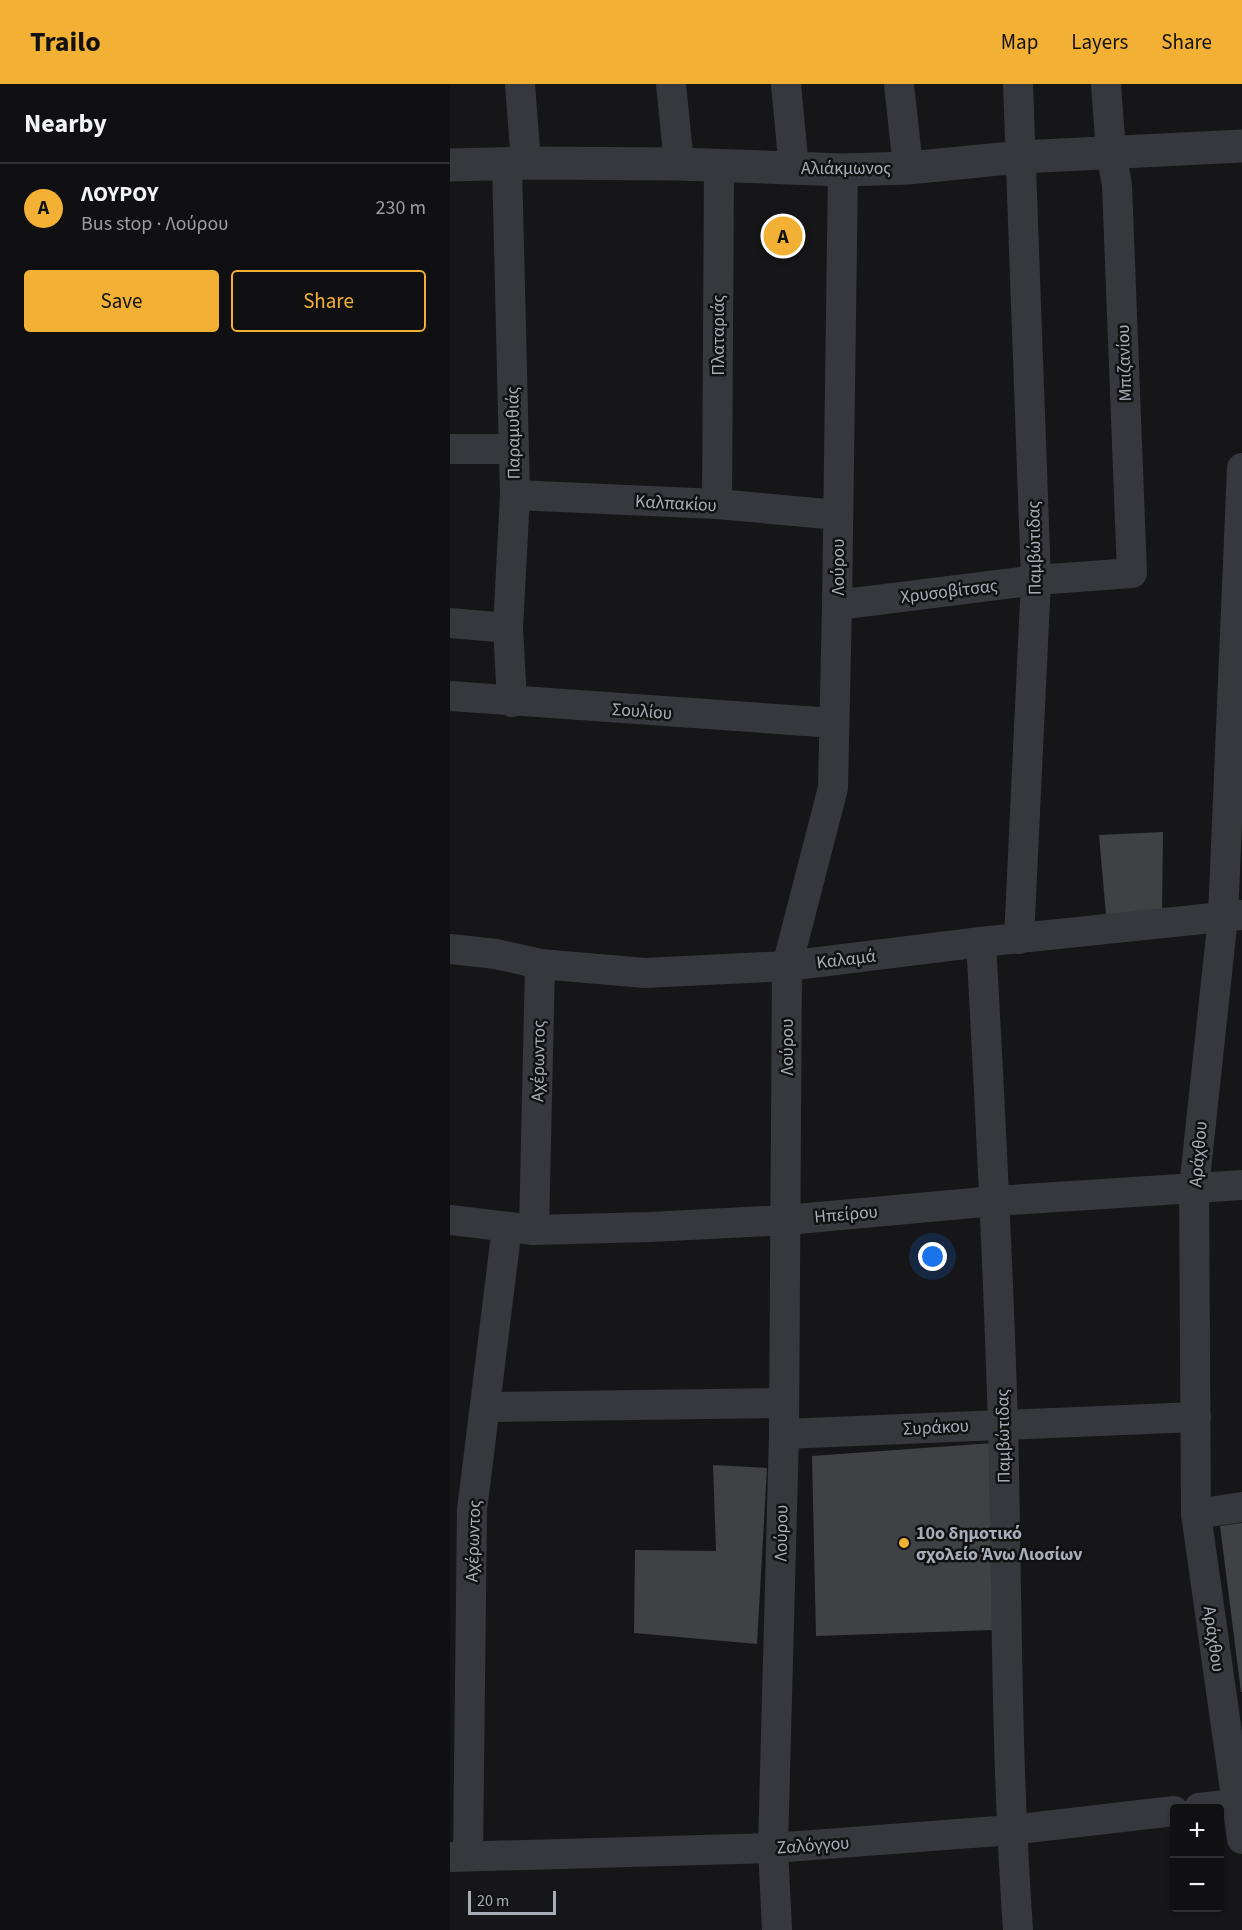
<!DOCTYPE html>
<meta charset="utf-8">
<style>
body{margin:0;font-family:"Source Sans 3",sans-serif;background:#19191b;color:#f1f3f6}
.controls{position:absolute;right:18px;bottom:18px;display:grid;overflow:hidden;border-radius:6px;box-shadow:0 2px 4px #0004}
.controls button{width:54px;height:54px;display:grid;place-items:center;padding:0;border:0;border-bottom:2px solid #303032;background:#101012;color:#f1f3f6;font:30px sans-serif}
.scale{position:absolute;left:18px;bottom:15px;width:88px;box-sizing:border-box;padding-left:6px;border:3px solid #a8adb8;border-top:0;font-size:16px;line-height:21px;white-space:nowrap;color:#a8adb8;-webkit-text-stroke:4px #111113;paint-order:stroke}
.you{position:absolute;left:483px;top:1173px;width:21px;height:21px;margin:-15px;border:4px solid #fff;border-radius:50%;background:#1a73e8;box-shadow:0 0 0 9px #1a73e833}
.badge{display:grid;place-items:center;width:39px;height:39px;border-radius:50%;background:#f2b134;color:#111;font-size:20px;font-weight:700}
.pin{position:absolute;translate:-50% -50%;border:3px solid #fff;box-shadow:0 2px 6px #0006}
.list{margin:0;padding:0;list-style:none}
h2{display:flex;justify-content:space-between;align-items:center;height:78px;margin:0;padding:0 24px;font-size:26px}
h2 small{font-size:20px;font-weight:400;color:#9c9d9f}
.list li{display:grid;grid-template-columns:39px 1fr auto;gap:18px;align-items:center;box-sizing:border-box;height:90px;padding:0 24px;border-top:2px solid #303032}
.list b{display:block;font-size:22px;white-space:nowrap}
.list p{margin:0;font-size:20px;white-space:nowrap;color:#9c9d9f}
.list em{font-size:20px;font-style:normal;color:#9c9d9f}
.actions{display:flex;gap:12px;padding:18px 24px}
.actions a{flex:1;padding:14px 0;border:2px solid #f2b134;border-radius:6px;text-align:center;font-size:21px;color:#f2b134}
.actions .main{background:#f2b134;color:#111}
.map{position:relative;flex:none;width:792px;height:1846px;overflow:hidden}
header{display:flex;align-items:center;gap:36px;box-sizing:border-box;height:84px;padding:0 30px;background:#f2b134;color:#111}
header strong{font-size:28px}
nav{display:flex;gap:33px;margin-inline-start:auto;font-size:21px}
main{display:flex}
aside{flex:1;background:#101012}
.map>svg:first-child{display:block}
.building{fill:#404145}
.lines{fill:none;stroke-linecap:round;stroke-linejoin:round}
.minor{stroke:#37383d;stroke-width:30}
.tertiary{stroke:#37383d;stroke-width:33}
.poi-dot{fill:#f2b134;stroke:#111113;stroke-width:2}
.labels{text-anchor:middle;stroke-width:5;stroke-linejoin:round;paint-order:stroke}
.street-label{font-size:18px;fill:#a8adb8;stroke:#111113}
.poi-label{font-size:18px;font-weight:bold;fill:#a8adb8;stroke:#111113;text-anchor:start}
</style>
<header>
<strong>Trailo</strong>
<nav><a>Map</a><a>Layers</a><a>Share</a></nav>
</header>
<main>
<aside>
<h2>Nearby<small></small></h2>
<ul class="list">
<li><span class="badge">A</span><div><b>ΛΟΥΡΟΥ</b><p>Bus stop · Λούρου</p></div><em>230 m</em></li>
</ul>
<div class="actions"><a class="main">Save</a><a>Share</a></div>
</aside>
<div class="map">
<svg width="792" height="1846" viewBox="0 0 792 1846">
<rect width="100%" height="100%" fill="#161618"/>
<g class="building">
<path d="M 713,748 L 712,828 L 656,831 L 649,751 Z"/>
<path d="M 543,1359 L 543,1546 L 366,1552 L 362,1372 Z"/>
<path d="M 263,1381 L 317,1384 L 307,1560 L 184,1549 L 185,1466 L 266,1467 Z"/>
<path d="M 792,1439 L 792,1608 L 791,1608 L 770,1442 Z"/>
</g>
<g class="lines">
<g class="minor">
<path d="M 70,0 L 76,79"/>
<path d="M 221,0 L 229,80"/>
<path d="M 336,0 L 344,85"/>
<path d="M 449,0 L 458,84"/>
<path d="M 568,0 L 586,496 L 569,855"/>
<path d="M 57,80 L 65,411 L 58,544 L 62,618"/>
<path d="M 0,365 L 63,365"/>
<path d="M 792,384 L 773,833 L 744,1104 L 746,1430 L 792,1755"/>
<path d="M 65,411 L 267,420 L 388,431"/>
<path d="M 267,420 L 269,83"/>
<path d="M 387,521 L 586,496 L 682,489 L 667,101 L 661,69 L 656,0"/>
<path d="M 0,539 L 58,544"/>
<path d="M 0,612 L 384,639"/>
<path d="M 531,858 C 540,1019 548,1179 553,1340 C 557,1509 556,1677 568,1846"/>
<path d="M 0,865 L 46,870 L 90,880 L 195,889 L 337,882 L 531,858 L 792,831"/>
<path d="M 0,1136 L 84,1146 L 200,1143 L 336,1136 L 545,1117 L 792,1101"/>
<path d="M 84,1146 L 90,880"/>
<path d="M 35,1323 L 333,1319"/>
<path d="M 334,1350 L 746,1333"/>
<path d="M 746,1430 L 792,1423"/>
<path d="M 749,1724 L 792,1719"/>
<path d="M 18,1772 L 22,1426 L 57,1143"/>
<path d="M 0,1773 L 323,1764 L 561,1746 L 724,1727"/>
<path d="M 327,1846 L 323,1764 L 334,1350 L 337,882 L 383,704 L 387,521 L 393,86"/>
</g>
<path class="tertiary" d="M 0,81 L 76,79 L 229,80 L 393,86 L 458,84 L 571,73 L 792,62"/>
</g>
<circle class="poi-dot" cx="454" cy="1459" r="6"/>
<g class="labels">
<g class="street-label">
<text x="396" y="90">Αλιάκμωνος</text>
<text transform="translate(268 251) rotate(-90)" y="6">Πλαταριάς</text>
<text transform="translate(674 279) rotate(-92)" y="6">Μπιζανίου</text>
<text transform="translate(63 349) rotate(-91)" y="6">Παραμυθιάς</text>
<text transform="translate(226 419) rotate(3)" y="6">Καλπακίου</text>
<text transform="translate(584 464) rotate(-91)" y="6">Παμβώτιδας</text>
<text transform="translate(388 483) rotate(-90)" y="6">Λούρου</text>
<text transform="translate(499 507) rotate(-7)" y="6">Χρυσοβίτσας</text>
<text transform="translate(192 627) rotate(4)" y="6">Σουλίου</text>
<text transform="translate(396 875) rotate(-7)" y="6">Καλαμά</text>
<text transform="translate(337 963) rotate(-90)" y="6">Λούρου</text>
<text transform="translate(88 977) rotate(-89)" y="6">Αχέρωντος</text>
<text transform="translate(748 1070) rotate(-85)" y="6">Αράχθου</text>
<text transform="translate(396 1130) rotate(-5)" y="6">Ηπείρου</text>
<text transform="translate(486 1343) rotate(-3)" y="6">Συράκου</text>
<text transform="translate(553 1352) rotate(-91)" y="6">Παμβώτιδας</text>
<text transform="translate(331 1449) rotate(-89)" y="6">Λούρου</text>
<text transform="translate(23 1457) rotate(-88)" y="6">Αχέρωντος</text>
<text transform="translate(764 1555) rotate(82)" y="6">Αράχθου</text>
<text transform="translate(363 1761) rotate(-4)" y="6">Ζαλόγγου</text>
</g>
<g class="poi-label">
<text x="466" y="1455">10ο δημοτικό<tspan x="466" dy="21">σχολείο Άνω Λιοσίων</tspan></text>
</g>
</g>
</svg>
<div class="controls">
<button>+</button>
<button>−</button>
</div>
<div class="scale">20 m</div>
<div class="you"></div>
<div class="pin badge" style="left:333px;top:152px">A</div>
</div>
</main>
